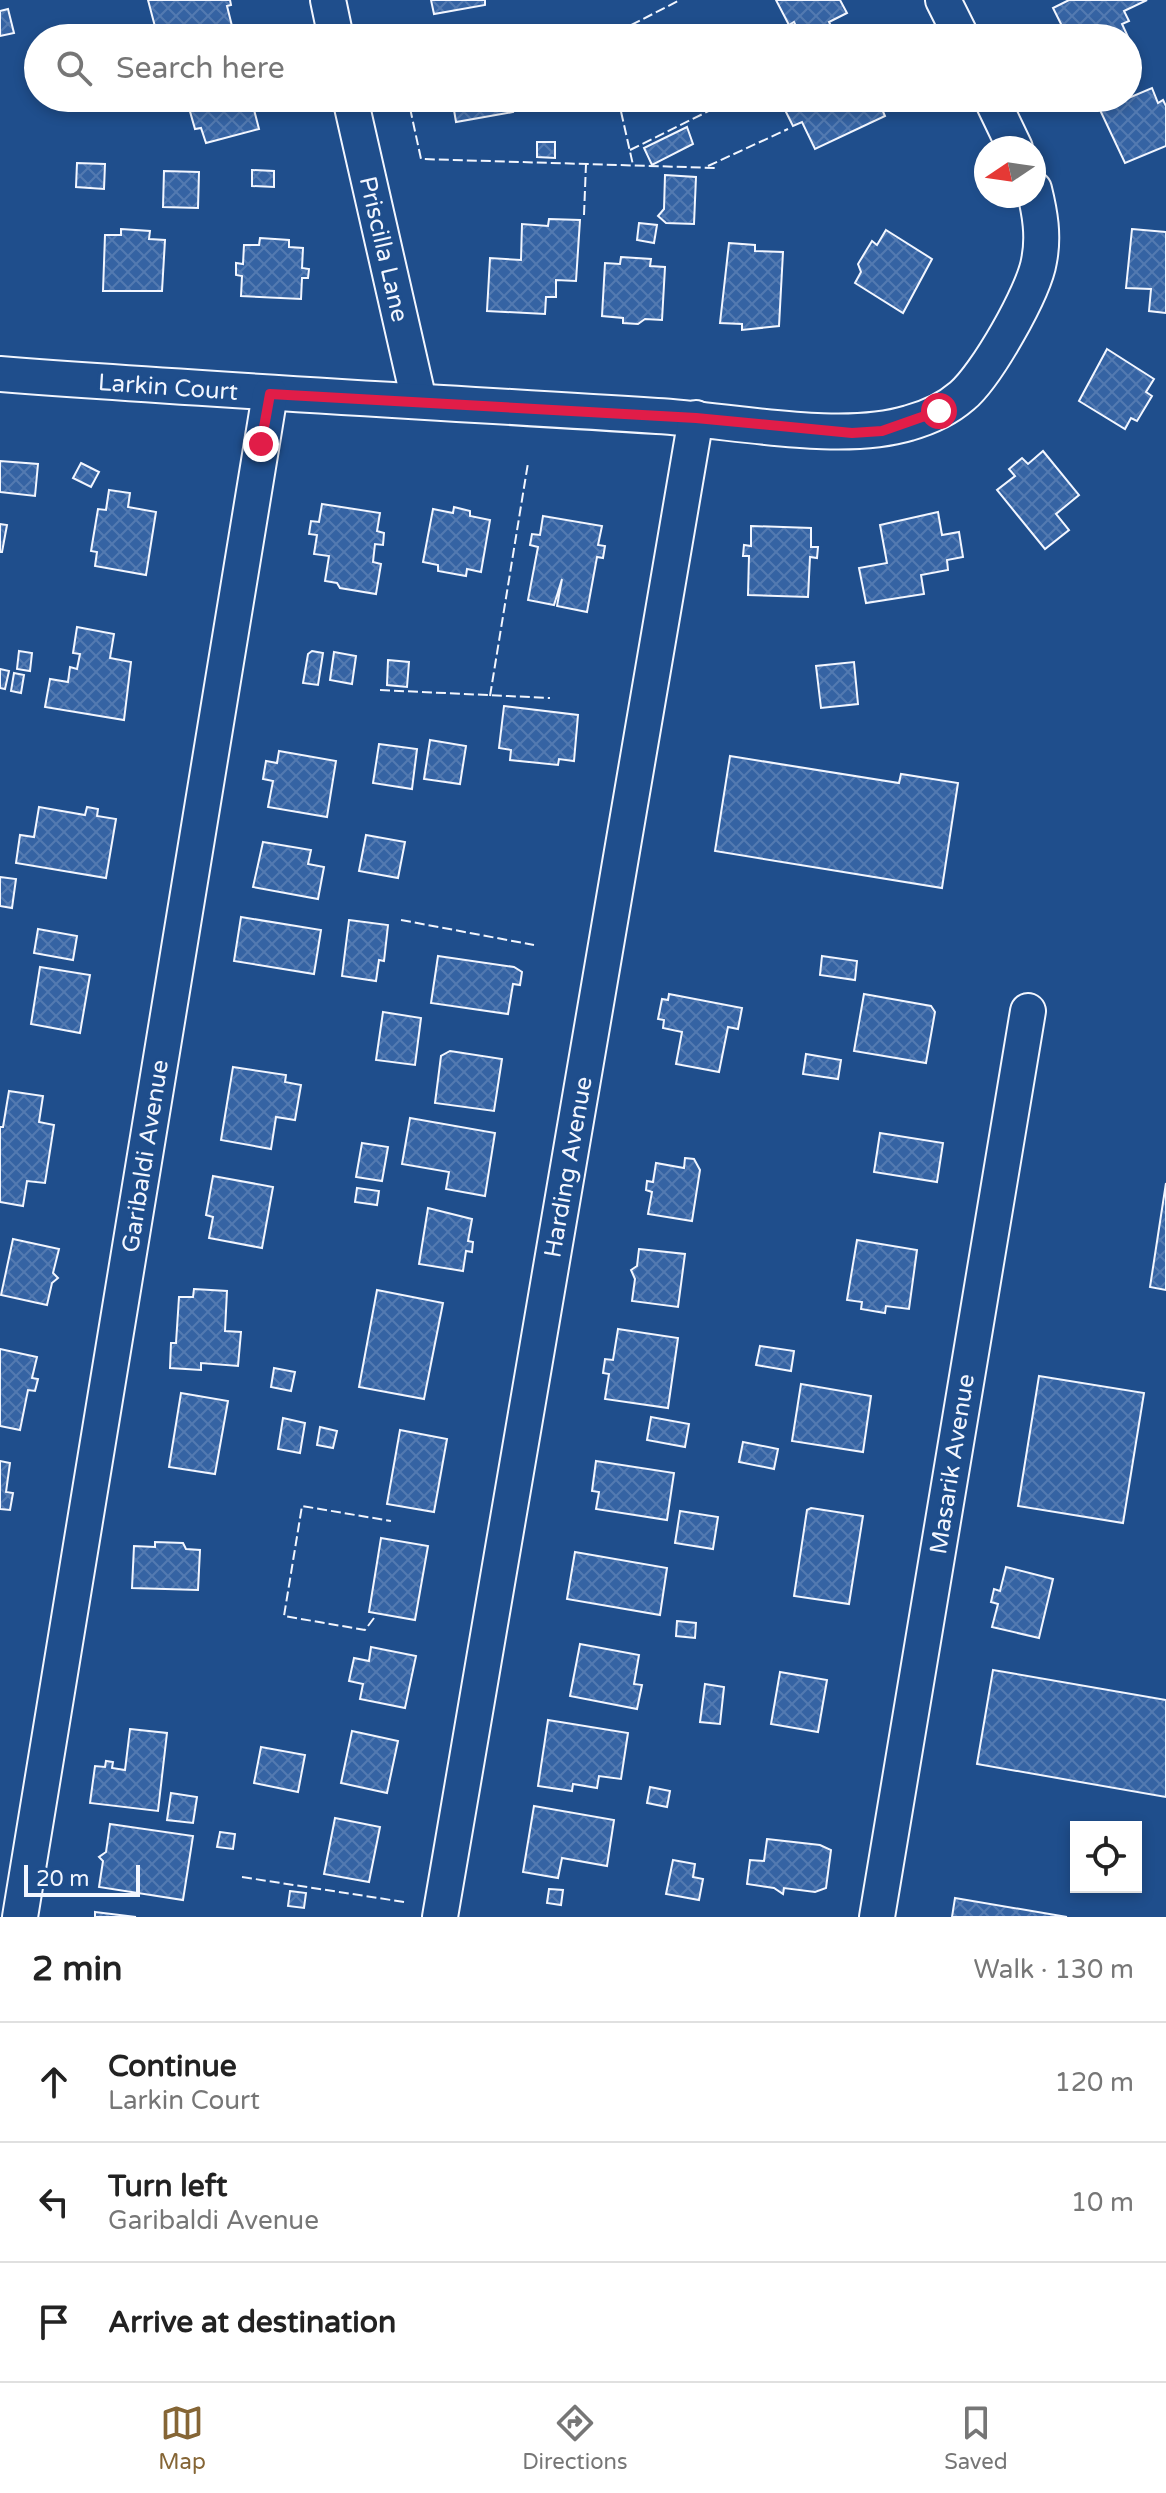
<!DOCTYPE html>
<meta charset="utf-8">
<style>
body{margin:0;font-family:"Varela Round",sans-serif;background:#f6f6f6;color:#222}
.controls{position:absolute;right:24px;bottom:24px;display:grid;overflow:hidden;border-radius:0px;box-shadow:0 4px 12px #0003}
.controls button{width:72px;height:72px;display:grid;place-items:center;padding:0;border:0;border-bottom:2px solid #e0e0e0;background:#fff;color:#222;font:40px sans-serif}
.compass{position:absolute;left:974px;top:136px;width:72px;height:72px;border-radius:50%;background:#fff;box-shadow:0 4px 12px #0003;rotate:257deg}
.scale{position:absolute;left:24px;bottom:20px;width:116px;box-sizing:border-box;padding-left:8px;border:4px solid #f2f6ff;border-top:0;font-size:22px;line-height:28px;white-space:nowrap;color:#f2f6ff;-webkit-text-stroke:6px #1f4e8c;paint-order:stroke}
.stop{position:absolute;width:24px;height:24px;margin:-18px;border:6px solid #e11d48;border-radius:50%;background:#fff}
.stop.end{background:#e11d48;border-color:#fff;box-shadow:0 2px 8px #0008}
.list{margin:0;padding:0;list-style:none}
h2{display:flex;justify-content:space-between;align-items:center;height:104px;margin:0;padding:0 32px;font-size:34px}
h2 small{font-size:26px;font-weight:400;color:#767676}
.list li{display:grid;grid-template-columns:52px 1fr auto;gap:24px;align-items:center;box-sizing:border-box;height:120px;padding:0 32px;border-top:2px solid #e0e0e0}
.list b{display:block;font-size:30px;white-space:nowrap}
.list p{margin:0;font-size:26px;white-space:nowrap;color:#767676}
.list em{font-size:26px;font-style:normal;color:#767676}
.icon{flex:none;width:44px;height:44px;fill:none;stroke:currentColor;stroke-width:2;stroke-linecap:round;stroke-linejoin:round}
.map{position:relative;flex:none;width:1166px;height:1917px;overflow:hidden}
.search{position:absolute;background:#fff;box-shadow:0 4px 12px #0003;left:24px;right:24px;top:24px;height:88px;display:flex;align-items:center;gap:20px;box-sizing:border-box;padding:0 28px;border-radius:44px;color:#767676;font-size:30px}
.sheet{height:464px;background:#fff}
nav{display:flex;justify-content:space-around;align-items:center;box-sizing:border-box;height:112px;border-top:2px solid #e0e0e0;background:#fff;font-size:22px;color:#767676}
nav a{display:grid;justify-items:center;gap:4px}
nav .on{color:#856535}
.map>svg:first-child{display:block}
.building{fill:url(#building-cross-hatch);stroke:#f2f6ff;stroke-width:2}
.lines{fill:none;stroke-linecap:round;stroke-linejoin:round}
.minor-casing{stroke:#f2f6ff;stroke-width:38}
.minor{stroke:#1f4e8c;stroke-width:34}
.fence{stroke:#f2f6ff;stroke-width:2;stroke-dasharray:10 4;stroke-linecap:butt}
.route{stroke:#e11d48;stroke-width:10}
.labels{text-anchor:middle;stroke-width:6;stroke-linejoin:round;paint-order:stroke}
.street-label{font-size:24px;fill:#f2f6ff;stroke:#1f4e8c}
</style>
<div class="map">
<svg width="1166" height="1917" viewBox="0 0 1166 1917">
<defs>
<pattern id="building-cross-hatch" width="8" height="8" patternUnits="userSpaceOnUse" patternTransform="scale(2)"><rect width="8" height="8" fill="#3563a3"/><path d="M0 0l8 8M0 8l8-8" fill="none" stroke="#537ab1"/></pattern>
</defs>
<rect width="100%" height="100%" fill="#1f4e8c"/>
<g class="building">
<path d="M 148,0 L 230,0 L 231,5 L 227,6 L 232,26 L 187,38 L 158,38 Z"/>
<path d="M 431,0 L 485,0 L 485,5 L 434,14 Z"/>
<path d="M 776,0 L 840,0 L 847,13 L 829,22 L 832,28 L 822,33 L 819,27 L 801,36 L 794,22 L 789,25 Z"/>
<path d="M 1069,0 L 1147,0 L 1124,11 L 1129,21 L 1122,24 L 1129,39 L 1128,40 L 1068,38 L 1053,8 Z"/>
<path d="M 8,9 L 14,33 L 0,36 L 0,11 Z"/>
<path d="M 1152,88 L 1158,103 L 1163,100 L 1166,106 L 1166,146 L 1125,163 L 1100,110 Z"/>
<path d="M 251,98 L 259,129 L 206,143 L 201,128 L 195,129 L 187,101 Z"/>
<path d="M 452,98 L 510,98 L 513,112 L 456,122 Z"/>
<path d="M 785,98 L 877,98 L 885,116 L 815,149 L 802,122 L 793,126 L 780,100 Z"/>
<path d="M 687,127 L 693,144 L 652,165 L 644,148 Z"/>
<path d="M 537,142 L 555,142 L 555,158 L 537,157 Z"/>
<path d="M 77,163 L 105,164 L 104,189 L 76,187 Z"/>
<path d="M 252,170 L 274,171 L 274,187 L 252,186 Z"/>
<path d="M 164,171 L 199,172 L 198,208 L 163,207 Z"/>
<path d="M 665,175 L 696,177 L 694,224 L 666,223 L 658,216 L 664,209 Z"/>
<path d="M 549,219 L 580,220 L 576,281 L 556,280 L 556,297 L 546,297 L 545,314 L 487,311 L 490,258 L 521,260 L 522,224 L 548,226 Z"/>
<path d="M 639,223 L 657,225 L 654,243 L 637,240 Z"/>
<path d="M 121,229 L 150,231 L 149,239 L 165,240 L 162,291 L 103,291 L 105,235 L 121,235 Z"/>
<path d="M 1132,229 L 1166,232 L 1166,313 L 1149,311 L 1151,289 L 1126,288 Z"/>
<path d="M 886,230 L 932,259 L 903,313 L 855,283 L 861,272 L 858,264 L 872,241 L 877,245 Z"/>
<path d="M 260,238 L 289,240 L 289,247 L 303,248 L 302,268 L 309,269 L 308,278 L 302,278 L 301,299 L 241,296 L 242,276 L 236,275 L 236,263 L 243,264 L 244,245 L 259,245 Z"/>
<path d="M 729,243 L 755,245 L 755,251 L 783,252 L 779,326 L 742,330 L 742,324 L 720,323 Z"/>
<path d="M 621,257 L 651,259 L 650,266 L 665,267 L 662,320 L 645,319 L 638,324 L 623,323 L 623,318 L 602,316 L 605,263 L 620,264 Z"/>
<path d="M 1107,349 L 1154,379 L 1146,392 L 1152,396 L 1137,421 L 1131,418 L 1125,429 L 1079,401 Z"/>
<path d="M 1043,451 L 1079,495 L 1056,514 L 1069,530 L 1045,549 L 997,490 L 1015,476 L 1009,469 L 1022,458 L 1028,464 Z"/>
<path d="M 0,461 L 38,464 L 35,496 L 0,492 Z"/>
<path d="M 81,463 L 99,472 L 91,487 L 73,478 Z"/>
<path d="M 109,490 L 130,493 L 128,507 L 156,512 L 146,575 L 95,566 L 97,552 L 91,551 L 98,509 L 106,510 Z"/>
<path d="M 322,504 L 380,513 L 377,531 L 384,533 L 383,545 L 375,544 L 373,562 L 381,564 L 376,594 L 340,588 L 337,583 L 325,581 L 329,556 L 314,554 L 317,535 L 309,534 L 311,521 L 319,522 Z"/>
<path d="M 454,507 L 470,511 L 470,516 L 490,520 L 481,572 L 467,569 L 466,576 L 438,571 L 438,565 L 423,562 L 433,509 L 453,513 Z"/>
<path d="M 938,512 L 942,535 L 959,532 L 963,557 L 947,560 L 948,570 L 921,575 L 924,594 L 866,603 L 859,568 L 887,563 L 880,525 Z"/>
<path d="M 543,516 L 602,526 L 598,545 L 605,546 L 603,558 L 597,557 L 587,612 L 557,606 L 562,579 L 554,605 L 528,600 L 538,547 L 530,545 L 532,534 L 540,535 Z"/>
<path d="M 0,524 L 7,525 L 2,552 L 0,552 Z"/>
<path d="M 751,526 L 811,528 L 811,547 L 818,547 L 817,558 L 810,557 L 808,597 L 748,595 L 749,556 L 743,556 L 744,545 L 751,546 Z"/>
<path d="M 77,627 L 114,634 L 110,658 L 131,662 L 124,720 L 45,707 L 50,679 L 68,682 L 70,667 L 77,669 L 80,654 L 73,653 Z"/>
<path d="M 19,651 L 32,653 L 30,671 L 17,669 Z"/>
<path d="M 312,651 L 323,653 L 318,685 L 303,683 L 308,654 Z"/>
<path d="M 334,652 L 356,656 L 352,684 L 330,680 Z"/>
<path d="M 388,660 L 409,662 L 407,687 L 387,685 Z"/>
<path d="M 854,662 L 858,704 L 821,708 L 816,666 Z"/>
<path d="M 0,669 L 9,671 L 5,689 L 0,688 Z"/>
<path d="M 14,673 L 24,675 L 21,693 L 11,691 Z"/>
<path d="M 504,706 L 578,715 L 574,761 L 559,759 L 558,765 L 510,760 L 511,750 L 499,748 Z"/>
<path d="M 430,740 L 466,746 L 460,784 L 424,779 Z"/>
<path d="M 379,744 L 417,749 L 412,789 L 373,783 Z"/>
<path d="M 279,751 L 336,761 L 327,817 L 268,807 L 273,781 L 263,779 L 266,761 L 277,763 Z"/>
<path d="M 730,756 L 899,783 L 901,774 L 958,783 L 942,888 L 715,851 Z"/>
<path d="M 39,807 L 85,815 L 87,807 L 98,809 L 97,816 L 116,819 L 106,878 L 16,863 L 20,835 L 34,837 Z"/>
<path d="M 366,835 L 405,842 L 398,878 L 359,871 Z"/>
<path d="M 263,842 L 311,850 L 308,864 L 324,867 L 318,899 L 253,887 Z"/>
<path d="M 0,877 L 16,879 L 12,908 L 0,906 Z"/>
<path d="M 241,917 L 321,930 L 314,974 L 234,961 Z"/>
<path d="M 349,920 L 388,925 L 384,961 L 379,960 L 376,981 L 342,976 Z"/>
<path d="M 38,929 L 77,936 L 73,960 L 34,953 Z"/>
<path d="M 438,956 L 514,967 L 522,972 L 520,985 L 513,984 L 508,1014 L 431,1003 Z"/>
<path d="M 822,956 L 857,961 L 855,980 L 820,975 Z"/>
<path d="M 40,967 L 90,975 L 80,1033 L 31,1024 Z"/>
<path d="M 669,994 L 742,1008 L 738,1029 L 728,1027 L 719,1072 L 676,1064 L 682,1032 L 663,1028 L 664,1020 L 658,1019 L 662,999 L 668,1000 Z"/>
<path d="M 864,994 L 931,1006 L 935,1012 L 926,1063 L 854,1051 Z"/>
<path d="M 383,1012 L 421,1018 L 415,1065 L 376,1060 Z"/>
<path d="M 450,1051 L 502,1059 L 494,1111 L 435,1103 L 441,1056 Z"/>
<path d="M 806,1054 L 841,1060 L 838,1079 L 803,1074 Z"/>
<path d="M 233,1067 L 286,1075 L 285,1082 L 301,1085 L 295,1120 L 276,1117 L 271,1149 L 221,1140 Z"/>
<path d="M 9,1091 L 43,1096 L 39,1122 L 54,1125 L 45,1183 L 27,1181 L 23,1206 L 0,1202 L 0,1127 L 3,1127 Z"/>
<path d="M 410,1118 L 495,1133 L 485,1196 L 446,1189 L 449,1172 L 402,1164 Z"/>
<path d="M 880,1133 L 943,1143 L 937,1182 L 874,1172 Z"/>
<path d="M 362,1143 L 388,1147 L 382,1181 L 356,1177 Z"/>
<path d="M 685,1158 L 694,1159 L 700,1170 L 692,1221 L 648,1214 L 652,1192 L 646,1190 L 647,1181 L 653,1182 L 656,1163 L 684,1168 Z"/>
<path d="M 213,1176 L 273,1187 L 262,1248 L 209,1238 L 213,1217 L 206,1215 Z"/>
<path d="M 1166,1183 L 1166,1290 L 1150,1287 Z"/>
<path d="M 357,1188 L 379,1191 L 377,1205 L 355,1202 Z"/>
<path d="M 428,1208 L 472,1219 L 468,1241 L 473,1242 L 472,1252 L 466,1251 L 463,1271 L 419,1264 Z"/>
<path d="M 13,1239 L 59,1249 L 53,1273 L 58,1278 L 52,1283 L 47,1305 L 1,1295 Z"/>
<path d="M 857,1240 L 917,1250 L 909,1309 L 886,1306 L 885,1313 L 861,1309 L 862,1302 L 847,1300 Z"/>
<path d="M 639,1249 L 685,1254 L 678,1307 L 632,1301 L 635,1279 L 631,1270 L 637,1266 Z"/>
<path d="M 194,1289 L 227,1291 L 225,1331 L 241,1332 L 238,1366 L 201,1363 L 201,1370 L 170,1368 L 171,1343 L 176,1343 L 179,1297 L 193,1297 Z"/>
<path d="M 377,1290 L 443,1303 L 424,1399 L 359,1387 Z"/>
<path d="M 618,1329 L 678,1338 L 668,1408 L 605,1399 L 609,1374 L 603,1373 L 605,1359 L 613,1360 Z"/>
<path d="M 760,1346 L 794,1351 L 791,1371 L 756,1365 Z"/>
<path d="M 0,1349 L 37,1357 L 32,1378 L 38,1379 L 35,1391 L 28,1390 L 20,1430 L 0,1426 Z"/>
<path d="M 274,1368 L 295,1372 L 291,1391 L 271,1387 Z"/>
<path d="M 1039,1376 L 1144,1393 L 1123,1523 L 1018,1506 Z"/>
<path d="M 801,1384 L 871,1396 L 863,1452 L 792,1441 Z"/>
<path d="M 181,1393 L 228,1401 L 215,1474 L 169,1467 Z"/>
<path d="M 651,1417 L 689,1424 L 685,1447 L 647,1440 Z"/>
<path d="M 283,1418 L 305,1423 L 300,1453 L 278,1449 Z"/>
<path d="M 320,1427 L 337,1431 L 333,1448 L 317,1445 Z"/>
<path d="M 400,1430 L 447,1439 L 434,1512 L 387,1504 Z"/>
<path d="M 743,1442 L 778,1449 L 774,1469 L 739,1462 Z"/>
<path d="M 0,1461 L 10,1463 L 6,1492 L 13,1493 L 10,1510 L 0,1509 Z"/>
<path d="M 596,1461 L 674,1473 L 667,1520 L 596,1509 L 599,1492 L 592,1491 Z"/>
<path d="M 811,1508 L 863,1516 L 849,1604 L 794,1596 L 807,1510 Z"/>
<path d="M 680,1511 L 718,1517 L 713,1549 L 675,1543 Z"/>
<path d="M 381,1538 L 428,1546 L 415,1620 L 369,1612 Z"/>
<path d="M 155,1542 L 183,1543 L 186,1549 L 200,1550 L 198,1590 L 132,1588 L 134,1546 L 155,1547 Z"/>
<path d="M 575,1552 L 667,1568 L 660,1615 L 567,1599 Z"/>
<path d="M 1006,1567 L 1053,1579 L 1039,1638 L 992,1627 L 998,1604 L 991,1602 L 994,1589 L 1000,1591 Z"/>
<path d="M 677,1621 L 696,1623 L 695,1638 L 676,1636 Z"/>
<path d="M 580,1644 L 639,1655 L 634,1684 L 642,1685 L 637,1709 L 570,1696 Z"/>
<path d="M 371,1647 L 416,1656 L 405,1708 L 360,1699 L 363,1684 L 349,1681 L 354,1658 L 369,1661 Z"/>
<path d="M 993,1670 L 1166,1700 L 1166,1797 L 977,1764 Z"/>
<path d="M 780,1672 L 827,1680 L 818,1732 L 771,1724 Z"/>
<path d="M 705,1684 L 724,1687 L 720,1724 L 700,1722 Z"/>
<path d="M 548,1720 L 628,1733 L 621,1779 L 599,1776 L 597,1788 L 573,1784 L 572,1791 L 538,1786 Z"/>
<path d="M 130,1729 L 167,1733 L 158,1811 L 90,1803 L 95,1766 L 105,1767 L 106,1761 L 113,1762 L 112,1768 L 125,1770 Z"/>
<path d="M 352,1731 L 398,1741 L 387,1793 L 341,1783 Z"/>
<path d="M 261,1747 L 305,1755 L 298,1792 L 254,1783 Z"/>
<path d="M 650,1787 L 670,1791 L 667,1807 L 647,1803 Z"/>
<path d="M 171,1793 L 197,1797 L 193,1823 L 167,1820 Z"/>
<path d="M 534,1806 L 614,1820 L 607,1866 L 562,1858 L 558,1878 L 523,1872 Z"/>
<path d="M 335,1818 L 380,1827 L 369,1882 L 324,1874 Z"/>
<path d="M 110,1824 L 193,1836 L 183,1900 L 99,1887 L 103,1861 L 99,1857 L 106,1852 Z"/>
<path d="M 220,1832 L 235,1834 L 233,1849 L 217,1847 Z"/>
<path d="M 767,1839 L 820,1845 L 831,1850 L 826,1888 L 815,1892 L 784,1888 L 783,1894 L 774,1888 L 747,1884 L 750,1860 L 764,1861 Z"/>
<path d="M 673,1860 L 695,1864 L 693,1877 L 703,1879 L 699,1900 L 666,1894 Z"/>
<path d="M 549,1889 L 563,1890 L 561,1905 L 547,1903 Z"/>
<path d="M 290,1891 L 306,1893 L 304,1908 L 288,1906 Z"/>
<path d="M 955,1898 L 1067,1917 L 952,1917 Z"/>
<path d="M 95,1912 L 136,1917 L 95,1917 Z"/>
</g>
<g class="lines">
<g class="minor-casing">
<g id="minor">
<path d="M 328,0 L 336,38"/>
<path d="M 943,0 L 962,38"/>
<path d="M 350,98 L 419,401"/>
<path d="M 991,98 L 1015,148"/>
<path d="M 0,374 C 219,391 438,402 657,416 C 731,420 840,444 909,423 C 927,418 947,409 962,396 C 986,376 1034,292 1039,261 C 1044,236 1040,213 1034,189"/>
<path d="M 20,1917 L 270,394"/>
<path d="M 440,1917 L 696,418"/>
<path d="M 877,1917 L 1028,1011"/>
</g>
</g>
<use href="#minor" class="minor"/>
<g class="fence">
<path d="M 606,38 L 680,0"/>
<path d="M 618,98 L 633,165"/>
<path d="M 410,108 L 421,159 L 717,168"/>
<path d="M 630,150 L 735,98"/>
<path d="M 708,166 L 788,129"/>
<path d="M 584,215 L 586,164"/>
<path d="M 380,690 L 550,698"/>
<path d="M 490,696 L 528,463"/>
<path d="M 401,920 L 534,945"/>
<path d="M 374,1618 L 365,1630 L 284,1616 L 302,1506 L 391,1521"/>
<path d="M 242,1877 L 404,1902"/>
</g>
</g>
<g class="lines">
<path class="route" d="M 261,444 L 270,394 L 696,418 L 852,433 L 882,431 L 939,411"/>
</g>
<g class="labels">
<g class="street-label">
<text transform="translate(384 249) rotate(77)" y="8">Priscilla Lane</text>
<text transform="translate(168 387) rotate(4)" y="8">Larkin Court</text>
<text transform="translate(145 1156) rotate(-81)" y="8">Garibaldi Avenue</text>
<text transform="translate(568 1167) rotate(-80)" y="8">Harding Avenue</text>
<text transform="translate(952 1464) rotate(-81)" y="8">Masarik Avenue</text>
</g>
</g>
</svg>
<div class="controls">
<button><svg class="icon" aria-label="locate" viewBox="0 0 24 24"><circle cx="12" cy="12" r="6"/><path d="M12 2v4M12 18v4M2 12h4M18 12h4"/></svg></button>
</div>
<svg class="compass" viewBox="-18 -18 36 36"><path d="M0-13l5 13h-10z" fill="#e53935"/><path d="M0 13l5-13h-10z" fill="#767676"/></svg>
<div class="scale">20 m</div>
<div class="stop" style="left:939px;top:411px"></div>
<div class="stop end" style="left:261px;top:444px"></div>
<div class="search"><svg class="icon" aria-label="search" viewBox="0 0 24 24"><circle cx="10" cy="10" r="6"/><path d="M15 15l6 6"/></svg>Search here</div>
</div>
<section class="sheet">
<h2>2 min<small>Walk · 130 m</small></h2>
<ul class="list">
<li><svg class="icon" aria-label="ahead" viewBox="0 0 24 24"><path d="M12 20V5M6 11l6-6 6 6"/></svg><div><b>Continue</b><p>Larkin Court</p></div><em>120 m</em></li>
<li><svg class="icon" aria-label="left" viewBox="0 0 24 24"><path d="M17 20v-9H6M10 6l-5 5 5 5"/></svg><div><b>Turn left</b><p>Garibaldi Avenue</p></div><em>10 m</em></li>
<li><svg class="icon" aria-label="arrive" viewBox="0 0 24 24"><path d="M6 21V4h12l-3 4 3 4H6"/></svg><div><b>Arrive at destination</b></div></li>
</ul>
</section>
<nav>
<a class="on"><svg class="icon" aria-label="map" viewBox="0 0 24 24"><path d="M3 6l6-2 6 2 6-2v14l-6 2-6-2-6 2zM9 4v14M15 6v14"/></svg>Map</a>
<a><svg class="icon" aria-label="directions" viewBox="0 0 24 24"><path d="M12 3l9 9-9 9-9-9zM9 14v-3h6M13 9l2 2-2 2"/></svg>Directions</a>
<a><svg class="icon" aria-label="saved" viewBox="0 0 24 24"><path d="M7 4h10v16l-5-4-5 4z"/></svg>Saved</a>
</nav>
